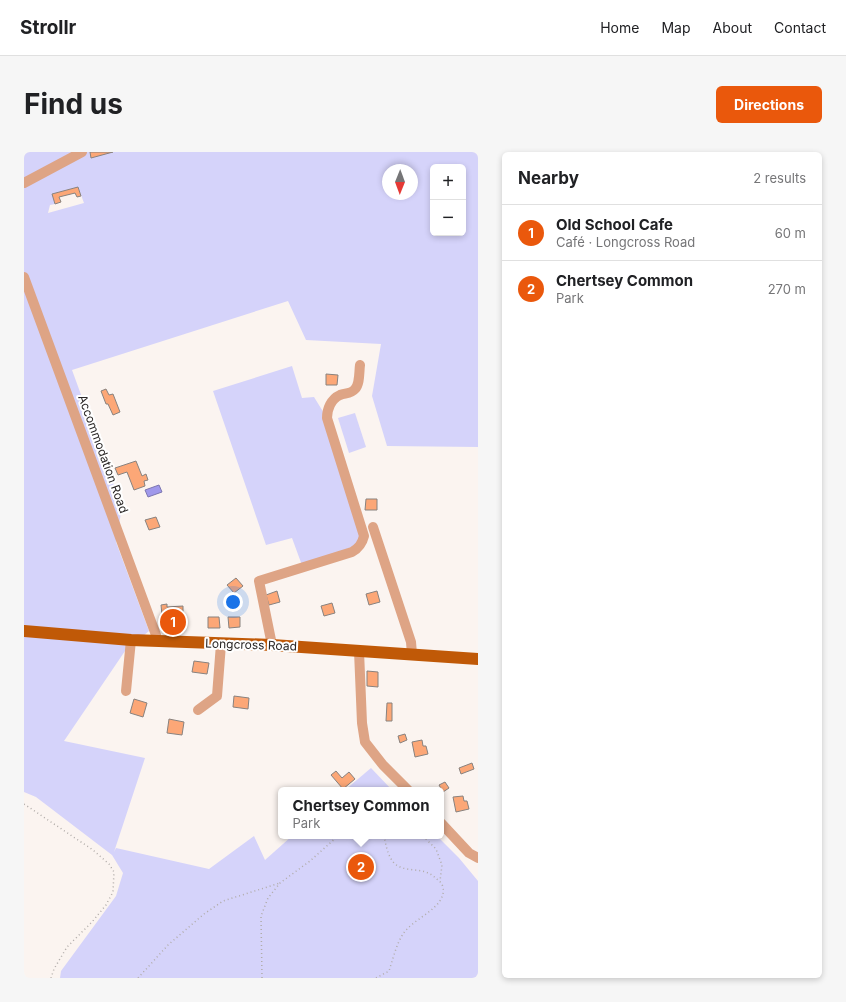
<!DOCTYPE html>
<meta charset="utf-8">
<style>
body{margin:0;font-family:Inter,sans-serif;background:#f6f6f6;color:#202124}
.controls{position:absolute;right:12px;top:12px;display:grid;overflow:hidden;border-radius:6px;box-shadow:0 2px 6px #0003}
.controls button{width:36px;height:36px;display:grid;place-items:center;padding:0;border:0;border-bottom:1px solid #e0e0e0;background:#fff;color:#202124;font:20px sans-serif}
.compass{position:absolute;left:358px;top:12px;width:36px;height:36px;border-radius:50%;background:#fff;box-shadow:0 2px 6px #0003;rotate:181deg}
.you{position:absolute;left:209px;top:450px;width:14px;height:14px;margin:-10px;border:3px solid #fff;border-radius:50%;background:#1a73e8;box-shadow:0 0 0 6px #1a73e833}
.badge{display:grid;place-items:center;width:26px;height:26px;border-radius:50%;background:#ea580c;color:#fff;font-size:13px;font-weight:700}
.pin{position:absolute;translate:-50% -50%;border:2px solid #fff;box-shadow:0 1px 4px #0006}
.popup{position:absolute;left:254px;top:635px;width:166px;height:52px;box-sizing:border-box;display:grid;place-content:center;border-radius:6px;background:#fff;filter:drop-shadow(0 1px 3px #0005);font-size:13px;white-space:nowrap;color:#757577}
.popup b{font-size:15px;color:#202124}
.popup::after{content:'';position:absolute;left:50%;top:100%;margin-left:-8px;border:8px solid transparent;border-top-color:#fff}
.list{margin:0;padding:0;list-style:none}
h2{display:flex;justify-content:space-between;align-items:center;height:52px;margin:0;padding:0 16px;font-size:17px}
h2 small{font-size:13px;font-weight:400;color:#757577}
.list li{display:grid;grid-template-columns:26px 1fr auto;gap:12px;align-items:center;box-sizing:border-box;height:56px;padding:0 16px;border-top:1px solid #e0e0e0}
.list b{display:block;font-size:15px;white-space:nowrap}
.list p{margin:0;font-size:13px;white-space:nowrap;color:#757577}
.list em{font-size:13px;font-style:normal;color:#757577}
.map{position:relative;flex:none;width:454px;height:826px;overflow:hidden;border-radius:6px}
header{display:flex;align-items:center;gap:24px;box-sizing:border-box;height:56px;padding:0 20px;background:#fff;border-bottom:1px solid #e0e0e0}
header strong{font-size:19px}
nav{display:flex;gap:22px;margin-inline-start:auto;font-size:14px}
.intro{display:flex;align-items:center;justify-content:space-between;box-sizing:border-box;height:96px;padding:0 24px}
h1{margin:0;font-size:28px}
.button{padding:10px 18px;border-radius:6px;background:#ea580c;color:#fff;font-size:14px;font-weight:700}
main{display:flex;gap:24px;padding:0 24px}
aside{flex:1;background:#fff;border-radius:6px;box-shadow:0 2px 6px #0003}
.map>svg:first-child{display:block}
.green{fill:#d5d3fa;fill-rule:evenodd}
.water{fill:#a098eb;stroke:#7c76b0}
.building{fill:#fca777;stroke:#88827f}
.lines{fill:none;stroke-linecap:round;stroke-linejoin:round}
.path{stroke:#b1aca9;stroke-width:1.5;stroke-dasharray:1 3;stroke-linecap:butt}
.minor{stroke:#dea485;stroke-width:10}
.major{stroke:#c05907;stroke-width:12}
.labels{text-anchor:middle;stroke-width:4;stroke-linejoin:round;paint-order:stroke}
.street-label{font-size:12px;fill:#292625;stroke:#fff}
</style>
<header>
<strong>Strollr</strong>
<nav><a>Home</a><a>Map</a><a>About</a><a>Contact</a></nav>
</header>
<div class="intro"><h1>Find us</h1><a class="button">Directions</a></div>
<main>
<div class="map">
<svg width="454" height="826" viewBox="0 0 454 826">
<rect width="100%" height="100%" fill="#fbf4f0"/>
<g class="green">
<path d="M 0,0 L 454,0 L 454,295 L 363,294 L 348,244 L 357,192 L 282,188 L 264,149 L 48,218 L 98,355 L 92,390 L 125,479 L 101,499 L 40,589 L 121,606 L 90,700 L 92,696 L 185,717 L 230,684 L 241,708 L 268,684 L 413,684 L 435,706 L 454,729 L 454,826 L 36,826 L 37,819 L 92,744 L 99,721 L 88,703 L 12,645 L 0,640 ZM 409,15 L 439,15 L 439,81 L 409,81 ZM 364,18 L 388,18 L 388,42 L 364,42 ZM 54,35 L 60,51 L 24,61 L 26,53 L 31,52 L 28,42 Z"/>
<path d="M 268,214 L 278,246 L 290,245 L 303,266 L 339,390 L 279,416 L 268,386 L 242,393 L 189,239 Z"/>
<path d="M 331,261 L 342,295 L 325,301 L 314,266 Z"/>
<path d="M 347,616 L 368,638 L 321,638 Z"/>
</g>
<path class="water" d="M 135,333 L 138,340 L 124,345 L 121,338 Z"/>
<g class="building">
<path d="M 66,0 L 89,0 L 67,6 Z"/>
<path d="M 54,35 L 57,44 L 53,45 L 51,41 L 35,45 L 37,50 L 31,52 L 28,42 Z"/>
<path d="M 302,222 L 314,223 L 313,233 L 302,233 Z"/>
<path d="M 82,237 L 85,243 L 89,242 L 96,260 L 89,263 L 84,252 L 82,252 L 77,239 Z"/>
<path d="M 112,309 L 118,324 L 122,322 L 124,328 L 120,329 L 121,334 L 110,338 L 103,320 L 94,323 L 91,316 Z"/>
<path d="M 342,347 L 353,347 L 353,358 L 341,358 Z"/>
<path d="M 132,365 L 136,375 L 125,378 L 121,368 Z"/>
<path d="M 212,426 L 219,434 L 210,441 L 203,433 Z"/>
<path d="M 253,439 L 256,450 L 245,453 L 242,443 Z"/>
<path d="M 353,439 L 356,450 L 345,453 L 342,442 Z"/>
<path d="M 308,451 L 311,461 L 300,464 L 297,454 Z"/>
<path d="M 143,452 L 143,455 L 159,454 L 159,469 L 156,470 L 156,472 L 139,473 L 137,453 Z"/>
<path d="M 184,465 L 195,465 L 196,476 L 184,476 Z"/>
<path d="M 204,465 L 216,465 L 216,475 L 205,476 Z"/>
<path d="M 170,509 L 185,511 L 183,522 L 168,520 Z"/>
<path d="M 343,519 L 354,520 L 354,535 L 343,534 Z"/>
<path d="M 210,544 L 225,546 L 224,557 L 209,555 Z"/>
<path d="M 110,547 L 123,551 L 119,565 L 106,561 Z"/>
<path d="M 363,551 L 368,551 L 368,569 L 362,569 Z"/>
<path d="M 145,567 L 160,570 L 158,583 L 143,581 Z"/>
<path d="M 381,582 L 383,588 L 376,591 L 374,584 Z"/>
<path d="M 398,588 L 399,594 L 402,594 L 404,602 L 391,605 L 388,590 Z"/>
<path d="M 448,611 L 450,617 L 437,622 L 435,616 Z"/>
<path d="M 312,619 L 318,626 L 325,620 L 331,627 L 319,637 L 307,623 Z"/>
<path d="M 421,630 L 425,636 L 419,640 L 415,633 Z"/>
<path d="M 439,644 L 440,649 L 443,649 L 445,657 L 432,660 L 429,645 Z"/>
</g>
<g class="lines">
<g class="path">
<path d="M 0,652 L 69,698 L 85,712 L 90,720 L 89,740 L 82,753 L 68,770 L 43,795 L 30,817 L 27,826"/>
<path d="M 399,684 L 412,697 L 418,713 L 416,729"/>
<path d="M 114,826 L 144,793 L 180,762 L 199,749 L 256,731"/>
<path d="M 238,826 L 237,764 L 244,746 L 256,731 L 286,709 L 314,684"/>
<path d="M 352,826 L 365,819 C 369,807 372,793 379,782 C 389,766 423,756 419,735 C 418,732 416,729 414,728 C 411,726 409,723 406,722 C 396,716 381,720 371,712 C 364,705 362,694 360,684"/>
</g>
<g class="minor">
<path d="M 0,31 L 58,0"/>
<path d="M 0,125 L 132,483 L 133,489"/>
<path d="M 349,375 L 387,490 L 388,502"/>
<path d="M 248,493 L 235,429 L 328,400 C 335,396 338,392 340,384 L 303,266 C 303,257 307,247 316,243 C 321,241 327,242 331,237 C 336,232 335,220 336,213"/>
<path d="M 335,499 L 338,571 L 341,590 L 359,613 L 384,638"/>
<path d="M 102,539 L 107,488"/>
<path d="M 174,558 L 193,544 L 197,492"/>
<path d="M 417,671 L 445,701 L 454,706"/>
</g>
<path class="major" d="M 0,479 L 107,488 L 248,493 L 454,507"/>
</g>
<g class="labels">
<g class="street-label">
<text transform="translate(79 302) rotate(70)" y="4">Accommodation Road</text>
<text transform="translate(227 493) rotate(2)" y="4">Longcross Road</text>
</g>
</g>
</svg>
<div class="controls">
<button>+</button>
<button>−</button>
</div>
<svg class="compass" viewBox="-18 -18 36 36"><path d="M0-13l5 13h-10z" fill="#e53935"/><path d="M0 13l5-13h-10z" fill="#757577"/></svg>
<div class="you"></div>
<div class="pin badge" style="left:149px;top:470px">1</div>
<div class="pin badge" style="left:337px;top:715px">2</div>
<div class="popup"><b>Chertsey Common</b>Park</div>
</div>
<aside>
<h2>Nearby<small>2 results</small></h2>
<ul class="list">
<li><span class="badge">1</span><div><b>Old School Cafe</b><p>Café · Longcross Road</p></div><em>60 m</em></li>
<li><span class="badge">2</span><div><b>Chertsey Common</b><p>Park</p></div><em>270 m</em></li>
</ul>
</aside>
</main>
